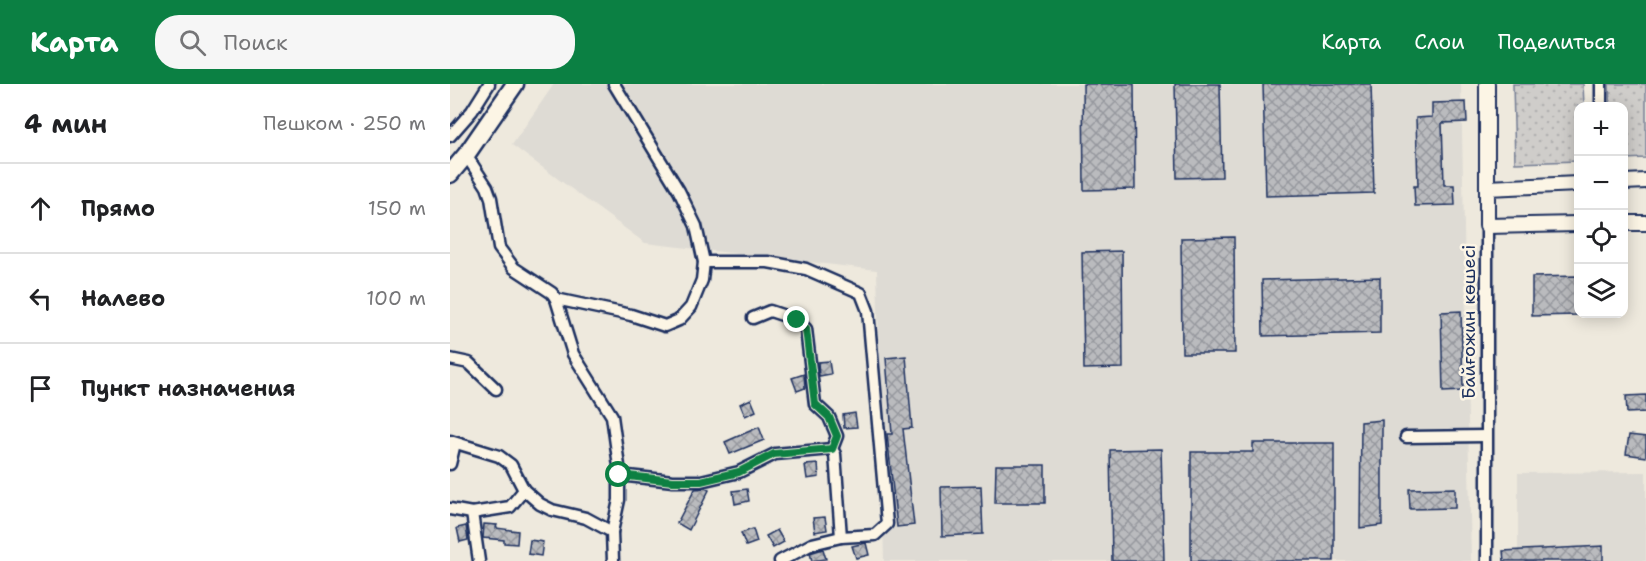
<!DOCTYPE html>
<html lang="ru">
<meta charset="utf-8">
<style>
body{margin:0;font-family:"Shantell Sans",sans-serif;background:#f6f6f6;color:#202124}
.controls{position:absolute;right:18px;top:18px;display:grid;overflow:hidden;border-radius:12px;box-shadow:0 3px 15px #0003}
.controls button{width:54px;height:54px;display:grid;place-items:center;padding:0;border:0;border-bottom:2px solid #e0e0e0;background:#fff;color:#202124;font:30px sans-serif}
.stop{position:absolute;width:18px;height:18px;margin:-14px;border:4px solid #0b8043;border-radius:50%;background:#fff}
.stop.end{background:#0b8043;border-color:#fff;box-shadow:0 2px 6px #0008}
.list{margin:0;padding:0;list-style:none}
h2{display:flex;justify-content:space-between;align-items:center;height:78px;margin:0;padding:0 24px;font-size:26px}
h2 small{font-size:20px;font-weight:400;color:#757577}
.list li{display:grid;grid-template-columns:39px 1fr auto;gap:18px;align-items:center;box-sizing:border-box;height:90px;padding:0 24px;border-top:2px solid #e0e0e0}
.list b{display:block;font-size:22px;white-space:nowrap}
.list em{font-size:20px;font-style:normal;color:#757577}
.icon{flex:none;width:33px;height:33px;fill:none;stroke:currentColor;stroke-width:2;stroke-linecap:round;stroke-linejoin:round}
.map{position:relative;flex:none;width:1196px;height:477px;overflow:hidden}
header{display:flex;align-items:center;gap:36px;box-sizing:border-box;height:84px;padding:0 30px;background:#0b8043;color:#fff}
header strong{font-size:28px}
nav{display:flex;gap:33px;margin-inline-start:auto;font-size:21px}
.search{width:420px;height:54px;background:#f6f6f6;display:flex;align-items:center;gap:15px;box-sizing:border-box;padding:0 21px;border-radius:24px;color:#757577;font-size:22px}
main{display:flex}
aside{flex:1;background:#fff}
.map>svg:first-child{display:block}
.built{fill:#dedbd4}
.park{fill:url(#park-dots);stroke:#757e94;stroke-width:1.5}
.building{fill:url(#building-cross-hatch);stroke:#1b2f5e;stroke-width:1.5}
.lines{fill:none;stroke-linecap:round;stroke-linejoin:round}
.minor-casing{stroke:#1b2f5e;stroke-width:15}
.major-casing{stroke:#1b2f5e;stroke-width:18}
.highway-casing{stroke:#1b2f5e;stroke-width:21}
.minor{stroke:#fcf5e5;stroke-width:10}
.major{stroke:#fcf5e5;stroke-width:14}
.highway{stroke:#fcf5e5;stroke-width:16}
.route{stroke:#0b8043;stroke-width:8}
.labels{text-anchor:middle;stroke-width:5;stroke-linejoin:round;paint-order:stroke}
.street-label{font-size:18px;fill:#1b2f5e;stroke:#fcf5e5}
</style>
<header>
<strong>Карта</strong>
<div class="search"><svg class="icon" aria-label="search" viewBox="0 0 24 24"><circle cx="10" cy="10" r="6"/><path d="M15 15l6 6"/></svg>Поиск</div>
<nav><a>Карта</a><a>Слои</a><a>Поделиться</a></nav>
</header>
<main>
<aside>
<h2>4 мин<small>Пешком · 250 m</small></h2>
<ul class="list">
<li><svg class="icon" aria-label="ahead" viewBox="0 0 24 24"><path d="M12 20V5M6 11l6-6 6 6"/></svg><div><b>Прямо</b></div><em>150 m</em></li>
<li><svg class="icon" aria-label="left" viewBox="0 0 24 24"><path d="M17 20v-9H6M10 6l-5 5 5 5"/></svg><div><b>Налево</b></div><em>100 m</em></li>
<li><svg class="icon" aria-label="arrive" viewBox="0 0 24 24"><path d="M6 21V4h12l-3 4 3 4H6"/></svg><div><b>Пункт назначения</b></div></li>
</ul>
</aside>
<div class="map">
<svg width="1196" height="477" viewBox="0 0 1196 477">
<defs>
<pattern id="park-dots" width="8" height="8" patternUnits="userSpaceOnUse" patternTransform="scale(1.5)"><rect width="8" height="8" fill="#cfcdca"/><path d="M2 2h.1M6 6h.1" fill="none" stroke="#b1b0b0" stroke-width="1.8" stroke-linecap="round"/></pattern>
<pattern id="building-cross-hatch" width="8" height="8" patternUnits="userSpaceOnUse" patternTransform="scale(1.5)"><rect width="8" height="8" fill="#babbbe"/><path d="M0 0l8 8M0 8l8-8" fill="none" stroke="#96989e"/></pattern>
</defs>
<rect width="100%" height="100%" fill="#eee9dd"/>
<filter id="ink" filterUnits="userSpaceOnUse"><feTurbulence type="fractalNoise" baseFrequency=".0167" numOctaves="2"/><feDisplacementMap in="SourceGraphic" scale="12" xChannelSelector="R" yChannelSelector="G"/><feConvolveMatrix kernelMatrix="1 2 1 2 8 2 1 2 1" color-interpolation-filters="sRGB"/></filter>
<g filter="url(#ink)">
<g class="built">
<path d="M 104,0 L 1011,0 L 1021,477 L 434,477 L 427,186 L 195,159 L 62,61 Z"/>
<path d="M 1196,388 L 1196,477 L 1068,477 L 1068,389 Z"/>
</g>
<g class="park">
<path d="M 1063,0 L 1133,0 L 1134,22 L 1128,22 L 1128,77 L 1065,79 Z"/>
<path d="M 1159,0 L 1196,0 L 1196,74 L 1174,75 L 1174,22 L 1160,22 Z"/>
</g>
<g class="building">
<path d="M 633,0 L 684,0 L 685,105 L 634,106 Z"/>
<path d="M 725,0 L 770,0 L 772,93 L 727,94 Z"/>
<path d="M 813,0 L 921,0 L 924,109 L 816,112 Z"/>
<path d="M 1016,18 L 1017,38 L 992,39 L 994,101 L 1004,101 L 1005,121 L 965,122 L 964,102 L 968,102 L 966,34 L 982,33 L 982,19 Z"/>
<path d="M 784,153 L 785,269 L 732,269 L 731,154 Z"/>
<path d="M 672,167 L 673,284 L 634,285 L 632,168 Z"/>
<path d="M 1128,192 L 1128,231 L 1082,232 L 1082,193 Z"/>
<path d="M 930,193 L 930,249 L 813,252 L 812,196 Z"/>
<path d="M 1011,227 L 1013,307 L 993,308 L 991,228 Z"/>
<path d="M 456,272 L 462,344 L 453,345 L 464,441 L 447,443 L 437,350 L 442,350 L 436,274 Z"/>
<path d="M 379,277 L 381,290 L 369,292 L 368,278 Z"/>
<path d="M 354,290 L 355,304 L 347,307 L 342,294 Z"/>
<path d="M 1196,311 L 1196,328 L 1177,329 L 1176,312 Z"/>
<path d="M 301,315 L 306,327 L 295,332 L 290,320 Z"/>
<path d="M 405,329 L 407,343 L 394,344 L 393,331 Z"/>
<path d="M 932,336 L 932,441 L 910,444 L 911,338 Z"/>
<path d="M 309,343 L 314,356 L 280,370 L 275,358 Z"/>
<path d="M 1179,351 L 1196,353 L 1196,373 L 1176,370 Z"/>
<path d="M 803,359 L 884,359 L 884,477 L 741,477 L 741,368 L 803,368 Z"/>
<path d="M 711,365 L 714,477 L 662,477 L 660,366 Z"/>
<path d="M 368,380 L 369,393 L 357,395 L 355,381 Z"/>
<path d="M 546,381 L 595,381 L 595,419 L 545,419 Z"/>
<path d="M 531,402 L 533,450 L 492,452 L 491,403 Z"/>
<path d="M 255,404 L 259,406 L 239,446 L 227,439 L 245,405 Z"/>
<path d="M 1005,404 L 1005,424 L 960,425 L 959,405 Z"/>
<path d="M 297,405 L 299,417 L 285,420 L 283,407 Z"/>
<path d="M 375,433 L 377,446 L 365,448 L 363,434 Z"/>
<path d="M 34,440 L 47,441 L 46,444 L 68,447 L 67,460 L 54,459 L 54,456 L 33,454 Z"/>
<path d="M 16,442 L 18,456 L 10,458 L 7,444 Z"/>
<path d="M 303,445 L 307,458 L 296,462 L 291,449 Z"/>
<path d="M 327,446 L 334,458 L 323,464 L 316,452 Z"/>
<path d="M 80,456 L 93,458 L 91,472 L 78,470 Z"/>
<path d="M 416,459 L 419,471 L 406,474 L 402,462 Z"/>
<path d="M 1153,462 L 1153,477 L 1054,477 L 1053,467 Z"/>
<path d="M 373,465 L 376,475 L 362,477 L 360,469 Z"/>
</g>
<g class="lines">
<g class="minor-casing">
<g id="minor">
<path d="M 1151,0 L 1151,22"/>
<path d="M 0,52 L 22,27 L 39,0"/>
<path d="M 16,71 L 37,103 L 41,114 L 49,164 L 64,184 L 102,209 L 106,215 L 123,270 L 162,332 L 169,382 L 169,416 L 162,448"/>
<path d="M 254,178 L 318,178 L 356,185 L 411,209 L 418,227 L 437,440 L 425,451 L 391,453 L 362,460 L 330,477"/>
<path d="M 106,215 L 181,231 L 215,242 L 229,236 L 241,223 L 252,196 L 254,178 L 246,142 L 229,107 L 164,0"/>
<path d="M 0,275 L 19,279 L 46,305"/>
<path d="M 956,353 L 1036,352"/>
<path d="M 0,357 L 49,372 L 61,381 L 74,406 L 90,420 L 102,426 L 136,434 L 162,448 L 163,477"/>
<path d="M 382,365 L 385,370 L 391,453"/>
<path d="M 0,380 L 5,359"/>
<path d="M 169,391 L 223,397 L 251,397 L 289,388 L 325,370 L 382,365 L 387,352 L 379,333 L 365,320 L 356,245 L 347,236 L 320,227 L 303,234"/>
<path d="M 0,425 L 22,429 L 60,423 L 74,406"/>
<path d="M 22,429 L 29,477"/>
<path d="M 1037,477 L 1037,142"/>
</g>
</g>
<g class="major-casing">
<g id="major">
<path d="M 1037,0 L 1037,142 L 1128,140"/>
<path d="M 1174,98 L 1196,97"/>
<path d="M 1037,104 L 1128,100"/>
<path d="M 1174,139 L 1196,139"/>
</g>
</g>
<g class="highway-casing">
<path id="highway" d="M 0,90 L 16,71 L 65,0"/>
</g>
<use href="#minor" class="minor"/>
<use href="#major" class="major"/>
<use href="#highway" class="highway"/>
</g>
</g>
<g class="lines" filter="url(#ink)">
<path class="route" d="M 169,391 L 223,397 L 251,397 L 289,388 L 324,370 L 382,365 L 387,352 L 379,333 L 365,320 L 356,245 L 347,236"/>
</g>
<g class="labels">
<g class="street-label">
<text transform="translate(1019 238) rotate(-90)" y="6">Байғожин көшесі</text>
</g>
</g>
</svg>
<div class="controls">
<button>+</button>
<button>−</button>
<button><svg class="icon" aria-label="locate" viewBox="0 0 24 24"><circle cx="12" cy="12" r="6"/><path d="M12 2v4M12 18v4M2 12h4M18 12h4"/></svg></button>
<button><svg class="icon" aria-label="layers" viewBox="0 0 24 24"><path d="M12 4l9 5-9 5-9-5zM3 14l9 5 9-5"/></svg></button>
</div>
<div class="stop" style="left:169px;top:391px"></div>
<div class="stop end" style="left:347px;top:236px"></div>
</div>
</main>
